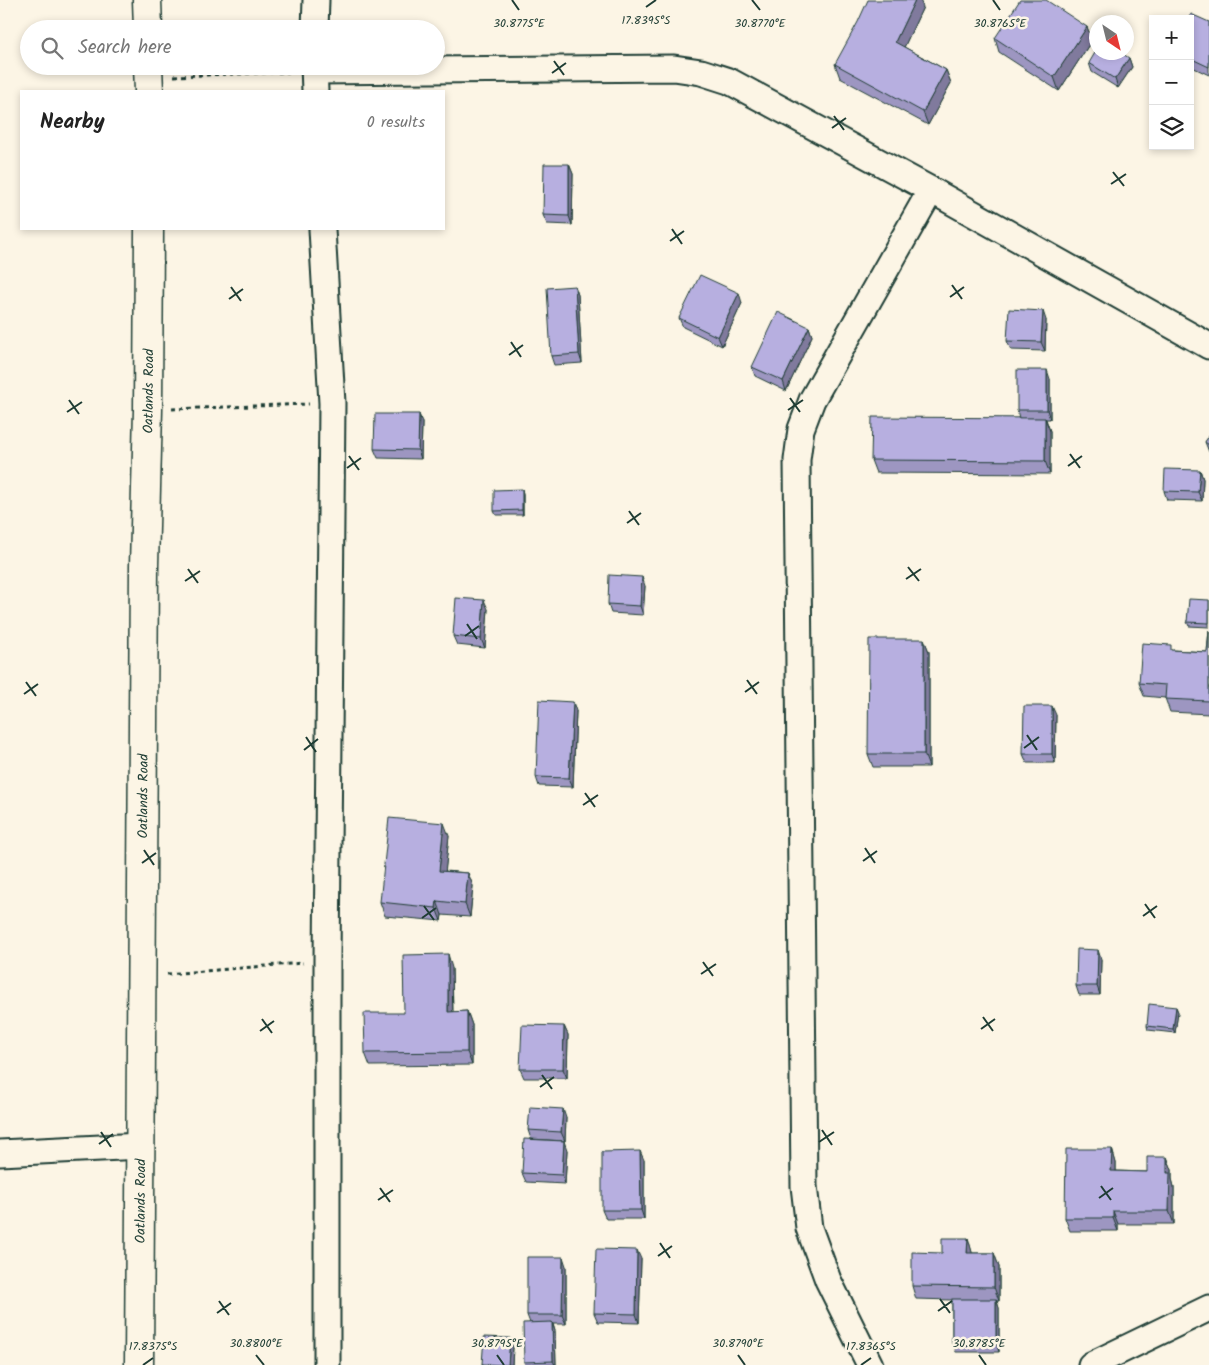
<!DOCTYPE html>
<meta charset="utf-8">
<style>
body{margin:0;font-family:Kalam,sans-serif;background:#f2f2f2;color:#222}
.controls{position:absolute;right:15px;top:15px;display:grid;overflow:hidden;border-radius:0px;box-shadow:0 2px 8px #0003}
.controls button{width:45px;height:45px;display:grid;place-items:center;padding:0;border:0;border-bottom:1px solid #e0e0e0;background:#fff;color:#222;font:25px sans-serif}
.compass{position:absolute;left:1089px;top:15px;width:45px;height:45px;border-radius:50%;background:#fff;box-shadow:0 2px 8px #0003;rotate:145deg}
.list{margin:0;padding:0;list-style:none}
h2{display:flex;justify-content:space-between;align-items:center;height:65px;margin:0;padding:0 20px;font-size:21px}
h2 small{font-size:16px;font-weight:400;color:#767676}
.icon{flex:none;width:28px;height:28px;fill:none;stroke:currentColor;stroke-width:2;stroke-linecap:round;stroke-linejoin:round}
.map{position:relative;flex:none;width:1209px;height:1365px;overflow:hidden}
.search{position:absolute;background:#fff;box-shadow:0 2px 8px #0003;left:20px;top:20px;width:425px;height:55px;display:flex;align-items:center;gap:12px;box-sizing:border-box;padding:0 18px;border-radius:28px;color:#767676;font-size:19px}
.panel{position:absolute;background:#fff;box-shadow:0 2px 8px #0003;left:20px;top:90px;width:425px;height:140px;border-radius:0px}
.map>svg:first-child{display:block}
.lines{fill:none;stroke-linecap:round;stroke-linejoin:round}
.minor-casing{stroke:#1f3d34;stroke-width:29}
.tertiary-casing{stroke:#1f3d34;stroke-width:31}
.path{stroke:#1f3d34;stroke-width:3;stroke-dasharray:4 4;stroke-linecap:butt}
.minor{stroke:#fcf5e5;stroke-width:25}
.tertiary{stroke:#fcf5e5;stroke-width:28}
.wall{fill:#9d96c1;stroke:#1f3d34}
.shaded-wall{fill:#807a9d;stroke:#1f3d34}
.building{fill:#b7afe0;stroke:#1f3d34}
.ticks{fill:none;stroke:#1f3d34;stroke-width:2}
.labels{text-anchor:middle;stroke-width:5;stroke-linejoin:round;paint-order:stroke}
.street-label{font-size:14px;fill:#1f3d34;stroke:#fcf5e5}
.ticks-label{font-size:12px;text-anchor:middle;fill:#1f3d34;stroke:#fcf5e5;stroke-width:5;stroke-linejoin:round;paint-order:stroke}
</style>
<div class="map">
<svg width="1209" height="1365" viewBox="0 0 1209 1365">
<rect width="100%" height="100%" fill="#fcf5e5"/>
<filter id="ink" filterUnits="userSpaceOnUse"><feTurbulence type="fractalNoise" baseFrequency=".02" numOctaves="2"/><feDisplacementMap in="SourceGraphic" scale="10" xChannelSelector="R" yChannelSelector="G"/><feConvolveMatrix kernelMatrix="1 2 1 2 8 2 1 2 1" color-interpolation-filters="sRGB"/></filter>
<g filter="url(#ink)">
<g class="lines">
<g class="minor-casing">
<g id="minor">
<path d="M 315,29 L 316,0"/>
<path d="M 314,66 L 315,91"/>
<path d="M 314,71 L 674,68 L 701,72 L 729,81 L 931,190 L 1209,346"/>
<path d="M 322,229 L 332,403 L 327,961 L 327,1365"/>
<path d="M 0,1153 L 141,1146"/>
<path d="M 870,1365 L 828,1280 L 809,1228 L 804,1186 L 797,460 L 801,429 L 812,400 L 931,190"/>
<path d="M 1091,1365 L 1209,1308"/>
</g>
</g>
<g class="tertiary-casing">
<g id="tertiary">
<path d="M 147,0 L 148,29"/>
<path d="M 148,66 L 149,91"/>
<path id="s1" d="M 139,1365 L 144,566 L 148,410 L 149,229"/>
</g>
</g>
<g class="path">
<path d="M 174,76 L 290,72"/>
<path d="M 172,409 L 309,404"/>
<path d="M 167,974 L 303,963"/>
</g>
<use href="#minor" class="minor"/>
<use href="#tertiary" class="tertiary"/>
</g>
<g class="wall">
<path d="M 923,7 L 904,47 L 946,70 L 951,83 L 928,125 L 840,78 L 835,64 Z"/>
<path d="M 1190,19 L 1209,22 L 1209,75 L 1190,66 Z"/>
<path d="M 1087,27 L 1092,40 L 1059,91 L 999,52 L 995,38 Z"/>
<path d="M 1129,58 L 1132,67 L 1118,88 L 1092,72 L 1089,63 Z"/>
<path d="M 569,164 L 573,174 L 572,225 L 547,224 L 543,215 Z"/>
<path d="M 575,286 L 578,295 L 582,363 L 554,365 L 551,356 Z"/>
<path d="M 742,303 L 722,346 L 683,327 L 679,318 Z"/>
<path d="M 1046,320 L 1045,351 L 1011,350 L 1007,341 Z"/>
<path d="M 809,327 L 812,336 L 786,391 L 755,376 L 752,367 Z"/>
<path d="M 1050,379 L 1050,419 L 1046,419 L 1050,431 L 1050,474 L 876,473 L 871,460 L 1019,418 L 1017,410 Z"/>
<path d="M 419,414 L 422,423 L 421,459 L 378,458 L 374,449 Z"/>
<path d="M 1209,436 L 1209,452 L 1205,442 Z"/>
<path d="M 1200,470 L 1203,479 L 1202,501 L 1167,500 L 1164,491 Z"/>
<path d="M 522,489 L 523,494 L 523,515 L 496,515 L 494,511 Z"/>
<path d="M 645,586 L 643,615 L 611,613 L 608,604 Z"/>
<path d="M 1209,600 L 1209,627 L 1189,626 L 1187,622 Z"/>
<path d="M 488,609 L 485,648 L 457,645 L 453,636 Z"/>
<path d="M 1209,630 L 1209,714 L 1170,712 L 1165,698 L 1144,696 L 1139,683 L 1173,650 L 1207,652 Z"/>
<path d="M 924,639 L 929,652 L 929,767 L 873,767 L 868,754 Z"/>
<path d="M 576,711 L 573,787 L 539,786 L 536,777 Z"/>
<path d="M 1056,715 L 1055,763 L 1027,763 L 1023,754 Z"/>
<path d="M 449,836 L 445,871 L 468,873 L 473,886 L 470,917 L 442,915 L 441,921 L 385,916 L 380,902 Z"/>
<path d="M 1101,959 L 1100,995 L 1079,995 L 1076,986 Z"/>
<path d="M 452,968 L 453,1012 L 467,1011 L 472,1025 L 472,1065 L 370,1066 L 365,1053 L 404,1013 Z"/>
<path d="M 1176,1007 L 1178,1012 L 1175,1033 L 1148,1030 L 1147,1026 Z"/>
<path d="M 564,1026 L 568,1035 L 567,1078 L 524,1078 L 520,1069 Z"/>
<path d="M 566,1118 L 565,1141 L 531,1139 L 528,1130 Z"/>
<path d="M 1112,1149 L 1116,1163 L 1116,1171 L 1147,1172 L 1167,1157 L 1172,1170 L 1172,1179 L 1174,1187 L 1174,1224 L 1118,1224 L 1118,1231 L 1070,1231 L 1065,1218 Z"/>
<path d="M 567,1150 L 565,1184 L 526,1182 L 522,1173 Z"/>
<path d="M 644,1160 L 644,1219 L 606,1219 L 602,1210 Z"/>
<path d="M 968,1238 L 972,1253 L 994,1253 L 999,1267 L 999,1301 L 997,1301 L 999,1308 L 999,1352 L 956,1352 L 952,1343 L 952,1300 L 916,1299 L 912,1286 L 942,1253 Z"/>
<path d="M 641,1259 L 639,1323 L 598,1322 L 594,1313 Z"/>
<path d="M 566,1266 L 566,1324 L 553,1324 L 555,1331 L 556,1365 L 525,1365 L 524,1362 L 530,1323 L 527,1315 Z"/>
<path d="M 510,1338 L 513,1347 L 512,1365 L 482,1365 L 482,1364 Z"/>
</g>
<g class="shaded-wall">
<path d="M 915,0 L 920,0 L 923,7 L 900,56 L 895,42 Z"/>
<path d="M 1087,27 L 1092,40 L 1059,91 L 1054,77 Z"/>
<path d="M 1129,58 L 1132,67 L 1118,88 L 1115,79 Z"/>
<path d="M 946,70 L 951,83 L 928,125 L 923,112 Z"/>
<path d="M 569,164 L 573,174 L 572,225 L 569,216 Z"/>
<path d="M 575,286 L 578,295 L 582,363 L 579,354 Z"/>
<path d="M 739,293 L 742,303 L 722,346 L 718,337 Z"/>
<path d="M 1043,311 L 1046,320 L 1045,351 L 1041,342 Z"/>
<path d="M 809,327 L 812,336 L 786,391 L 783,381 Z"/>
<path d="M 1047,370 L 1050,379 L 1050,419 L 1047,410 Z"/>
<path d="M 419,414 L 422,423 L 421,459 L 418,450 Z"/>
<path d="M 1045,418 L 1050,431 L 1050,474 L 1045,461 Z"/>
<path d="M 1200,470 L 1203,479 L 1202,501 L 1198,492 Z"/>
<path d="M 522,489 L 523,494 L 523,515 L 522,510 Z"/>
<path d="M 642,577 L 645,586 L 643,615 L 640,606 Z"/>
<path d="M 484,600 L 488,609 L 485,648 L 481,639 Z"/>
<path d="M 924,639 L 929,652 L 929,767 L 924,754 Z"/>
<path d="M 573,702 L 576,711 L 573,787 L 569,778 Z"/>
<path d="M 1052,706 L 1056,715 L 1055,763 L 1052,754 Z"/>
<path d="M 444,823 L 449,836 L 444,884 L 439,871 Z"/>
<path d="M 468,873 L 473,886 L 470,917 L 465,904 Z"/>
<path d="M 437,901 L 442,915 L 441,921 L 436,908 Z"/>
<path d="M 1098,950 L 1101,959 L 1100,995 L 1097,986 Z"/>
<path d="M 448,954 L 452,968 L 453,1025 L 448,1012 Z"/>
<path d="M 1176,1007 L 1178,1012 L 1175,1033 L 1173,1029 Z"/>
<path d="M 467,1011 L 472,1025 L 472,1065 L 467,1052 Z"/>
<path d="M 564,1026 L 568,1035 L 567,1078 L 563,1069 Z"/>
<path d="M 563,1109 L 566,1118 L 565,1141 L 561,1132 Z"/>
<path d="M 564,1141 L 567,1150 L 565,1184 L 562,1175 Z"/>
<path d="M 1112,1149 L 1116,1163 L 1116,1184 L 1111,1171 Z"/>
<path d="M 640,1151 L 644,1160 L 644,1219 L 641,1210 Z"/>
<path d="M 1167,1157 L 1172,1170 L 1172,1179 L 1174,1187 L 1174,1224 L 1169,1211 L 1167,1173 Z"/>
<path d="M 1113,1211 L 1118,1224 L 1118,1231 L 1113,1218 Z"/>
<path d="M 968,1238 L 972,1252 L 972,1267 L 967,1253 Z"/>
<path d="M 637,1250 L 641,1259 L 639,1323 L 636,1314 Z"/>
<path d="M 994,1253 L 999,1267 L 999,1301 L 994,1287 Z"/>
<path d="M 563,1257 L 566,1266 L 566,1324 L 562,1315 Z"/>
<path d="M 996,1299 L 999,1308 L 999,1352 L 996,1343 Z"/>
<path d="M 552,1322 L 555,1331 L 556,1365 L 555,1365 L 553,1361 Z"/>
<path d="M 510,1338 L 513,1347 L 512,1365 L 508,1365 Z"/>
</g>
<g class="building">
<path d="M 868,0 L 915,0 L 895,42 L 946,70 L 923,112 L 835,64 L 858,22 Z"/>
<path d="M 1020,0 L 1046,0 L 1087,27 L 1054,77 L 995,38 Z"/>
<path d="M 1191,14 L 1209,22 L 1209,67 L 1190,58 L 1190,19 L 1188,19 Z"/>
<path d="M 1096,51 L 1096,52 L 1120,52 L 1129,58 L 1115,79 L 1089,63 Z"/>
<path d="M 544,164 L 569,164 L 569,216 L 543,215 Z"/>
<path d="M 700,275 L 739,293 L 718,337 L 679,318 Z"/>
<path d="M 575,286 L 579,354 L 551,356 L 547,288 Z"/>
<path d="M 1009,309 L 1043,311 L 1041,342 L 1007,341 Z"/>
<path d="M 778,312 L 809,327 L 783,381 L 752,367 Z"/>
<rect x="1017" y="370" width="30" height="40"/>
<path d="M 375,414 L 419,414 L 418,450 L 374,449 Z"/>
<path d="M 872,417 L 1045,418 L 1045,461 L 871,460 Z"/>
<path d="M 1209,436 L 1209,445 L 1205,442 Z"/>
<path d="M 1165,469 L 1200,470 L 1198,492 L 1164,491 Z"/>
<path d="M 522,489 L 522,510 L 494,511 L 494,490 Z"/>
<path d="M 609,575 L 642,577 L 640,606 L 608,604 Z"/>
<path d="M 456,598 L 484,600 L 481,639 L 453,636 Z"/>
<path d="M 1189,599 L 1209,600 L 1209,623 L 1187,622 Z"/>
<path d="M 1209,630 L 1209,701 L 1165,699 L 1166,685 L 1139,683 L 1142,643 L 1171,645 L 1171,650 L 1207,652 Z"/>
<path d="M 869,639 L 924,639 L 924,754 L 868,754 Z"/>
<path d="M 539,700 L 573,702 L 569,778 L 536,777 Z"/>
<path d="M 1024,706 L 1052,706 L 1052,754 L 1023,754 Z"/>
<path d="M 389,818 L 444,823 L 439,871 L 468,873 L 465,904 L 437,901 L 436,908 L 380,902 Z"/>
<path d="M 1077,949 L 1098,950 L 1097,986 L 1076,986 Z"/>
<path d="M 448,954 L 448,1012 L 467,1011 L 467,1052 L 365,1053 L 364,1013 L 404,1013 L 403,955 Z"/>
<path d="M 1149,1004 L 1176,1007 L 1173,1029 L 1147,1026 Z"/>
<path d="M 522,1025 L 564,1026 L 563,1069 L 520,1069 Z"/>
<path d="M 530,1107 L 563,1109 L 561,1132 L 528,1130 Z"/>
<path d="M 524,1139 L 564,1141 L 562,1175 L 522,1173 Z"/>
<path d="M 1066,1149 L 1112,1149 L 1111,1171 L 1147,1172 L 1147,1157 L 1167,1157 L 1167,1173 L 1170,1173 L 1169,1211 L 1113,1211 L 1113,1218 L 1065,1218 Z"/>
<path d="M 640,1151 L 641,1210 L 602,1210 L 602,1152 Z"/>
<path d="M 942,1238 L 968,1238 L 967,1253 L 994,1253 L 994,1287 L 912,1286 L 912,1252 L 942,1253 Z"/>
<path d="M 596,1249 L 637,1250 L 636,1314 L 594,1313 Z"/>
<path d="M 527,1257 L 563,1257 L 562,1315 L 527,1315 Z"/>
<rect x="952" y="1299" width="44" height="44"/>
<path d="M 552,1322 L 553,1361 L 524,1362 L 523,1323 Z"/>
<path d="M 484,1337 L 510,1338 L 508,1365 L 482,1364 Z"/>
</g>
</g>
<path class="ticks" d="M 512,0 L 519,10M 752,0 L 760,10M 993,0 L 1000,10M 646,7 L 656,0M 554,61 L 564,75M 552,73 L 566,63M 834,116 L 844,130M 832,128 L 846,118M 1113,172 L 1124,186M 1111,184 L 1126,174M 672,229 L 682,244M 670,241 L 684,231M 952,285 L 962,299M 231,287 L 241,301M 950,297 L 964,287M 229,299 L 243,289M 511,342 L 521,357M 509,355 L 523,345M 790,398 L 800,412M 69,400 L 79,414M 788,410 L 803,400M 67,412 L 82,402M 1070,454 L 1080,468M 349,456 L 359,470M 1068,466 L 1082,456M 347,468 L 361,458M 629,511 L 639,525M 627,523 L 641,513M 908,567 L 919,581M 188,569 L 198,583M 906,579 L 921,569M 185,581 L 200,571M 467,624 L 477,639M 465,636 L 479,626M 747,680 L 757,694M 26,682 L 36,696M 745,692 L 759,682M 24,694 L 38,684M 1027,735 L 1037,750M 306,737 L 316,752M 1024,748 L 1039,737M 304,750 L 318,739M 585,793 L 595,807M 583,805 L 598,795M 865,848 L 875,863M 144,850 L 154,865M 863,861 L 877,851M 142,863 L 156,853M 1145,904 L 1155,918M 424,906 L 434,920M 1143,916 L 1157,906M 422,918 L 436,908M 703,962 L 713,976M 701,974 L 716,964M 983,1017 L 993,1031M 262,1019 L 272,1033M 981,1029 L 995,1019M 260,1031 L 274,1021M 542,1075 L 552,1089M 540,1087 L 554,1077M 822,1130 L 832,1145M 101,1132 L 111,1147M 819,1142 L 834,1132M 99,1144 L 113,1134M 1101,1186 L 1111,1200M 380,1188 L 390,1202M 1099,1198 L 1113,1188M 378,1200 L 393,1190M 660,1243 L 670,1258M 658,1256 L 672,1246M 940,1299 L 950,1313M 219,1301 L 229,1315M 938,1311 L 952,1301M 217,1313 L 231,1303M 256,1355 L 264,1365M 497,1355 L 504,1365M 738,1355 L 745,1365M 979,1355 L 986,1365M 143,1365 L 153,1358M 861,1365 L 871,1358"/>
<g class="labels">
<g class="street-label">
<text dy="5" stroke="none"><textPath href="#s1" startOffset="974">Oatlands Road</textPath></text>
<text dy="5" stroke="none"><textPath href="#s1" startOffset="569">Oatlands Road</textPath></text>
<text dy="5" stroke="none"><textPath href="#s1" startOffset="164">Oatlands Road</textPath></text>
</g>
</g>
<g class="ticks-label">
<text x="646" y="24">17.8395°S</text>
<text x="519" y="27">30.8775°E</text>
<text x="760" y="27">30.8770°E</text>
<text x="1000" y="27">30.8765°E</text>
<text x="256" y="1347">30.8800°E</text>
<text x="497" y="1347">30.8795°E</text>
<text x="738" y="1347">30.8790°E</text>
<text x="979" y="1347">30.8785°E</text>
<text x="153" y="1350">17.8375°S</text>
<text x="871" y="1350">17.8365°S</text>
</g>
</svg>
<div class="controls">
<button>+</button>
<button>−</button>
<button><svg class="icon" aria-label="layers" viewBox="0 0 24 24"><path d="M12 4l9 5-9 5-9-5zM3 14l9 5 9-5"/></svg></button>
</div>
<svg class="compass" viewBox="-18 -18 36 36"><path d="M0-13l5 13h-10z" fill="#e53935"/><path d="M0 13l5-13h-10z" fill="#767676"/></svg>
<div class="search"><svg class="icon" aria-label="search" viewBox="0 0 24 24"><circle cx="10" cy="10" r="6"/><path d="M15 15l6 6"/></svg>Search here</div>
<section class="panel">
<h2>Nearby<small>0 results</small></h2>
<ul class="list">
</ul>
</section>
</div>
